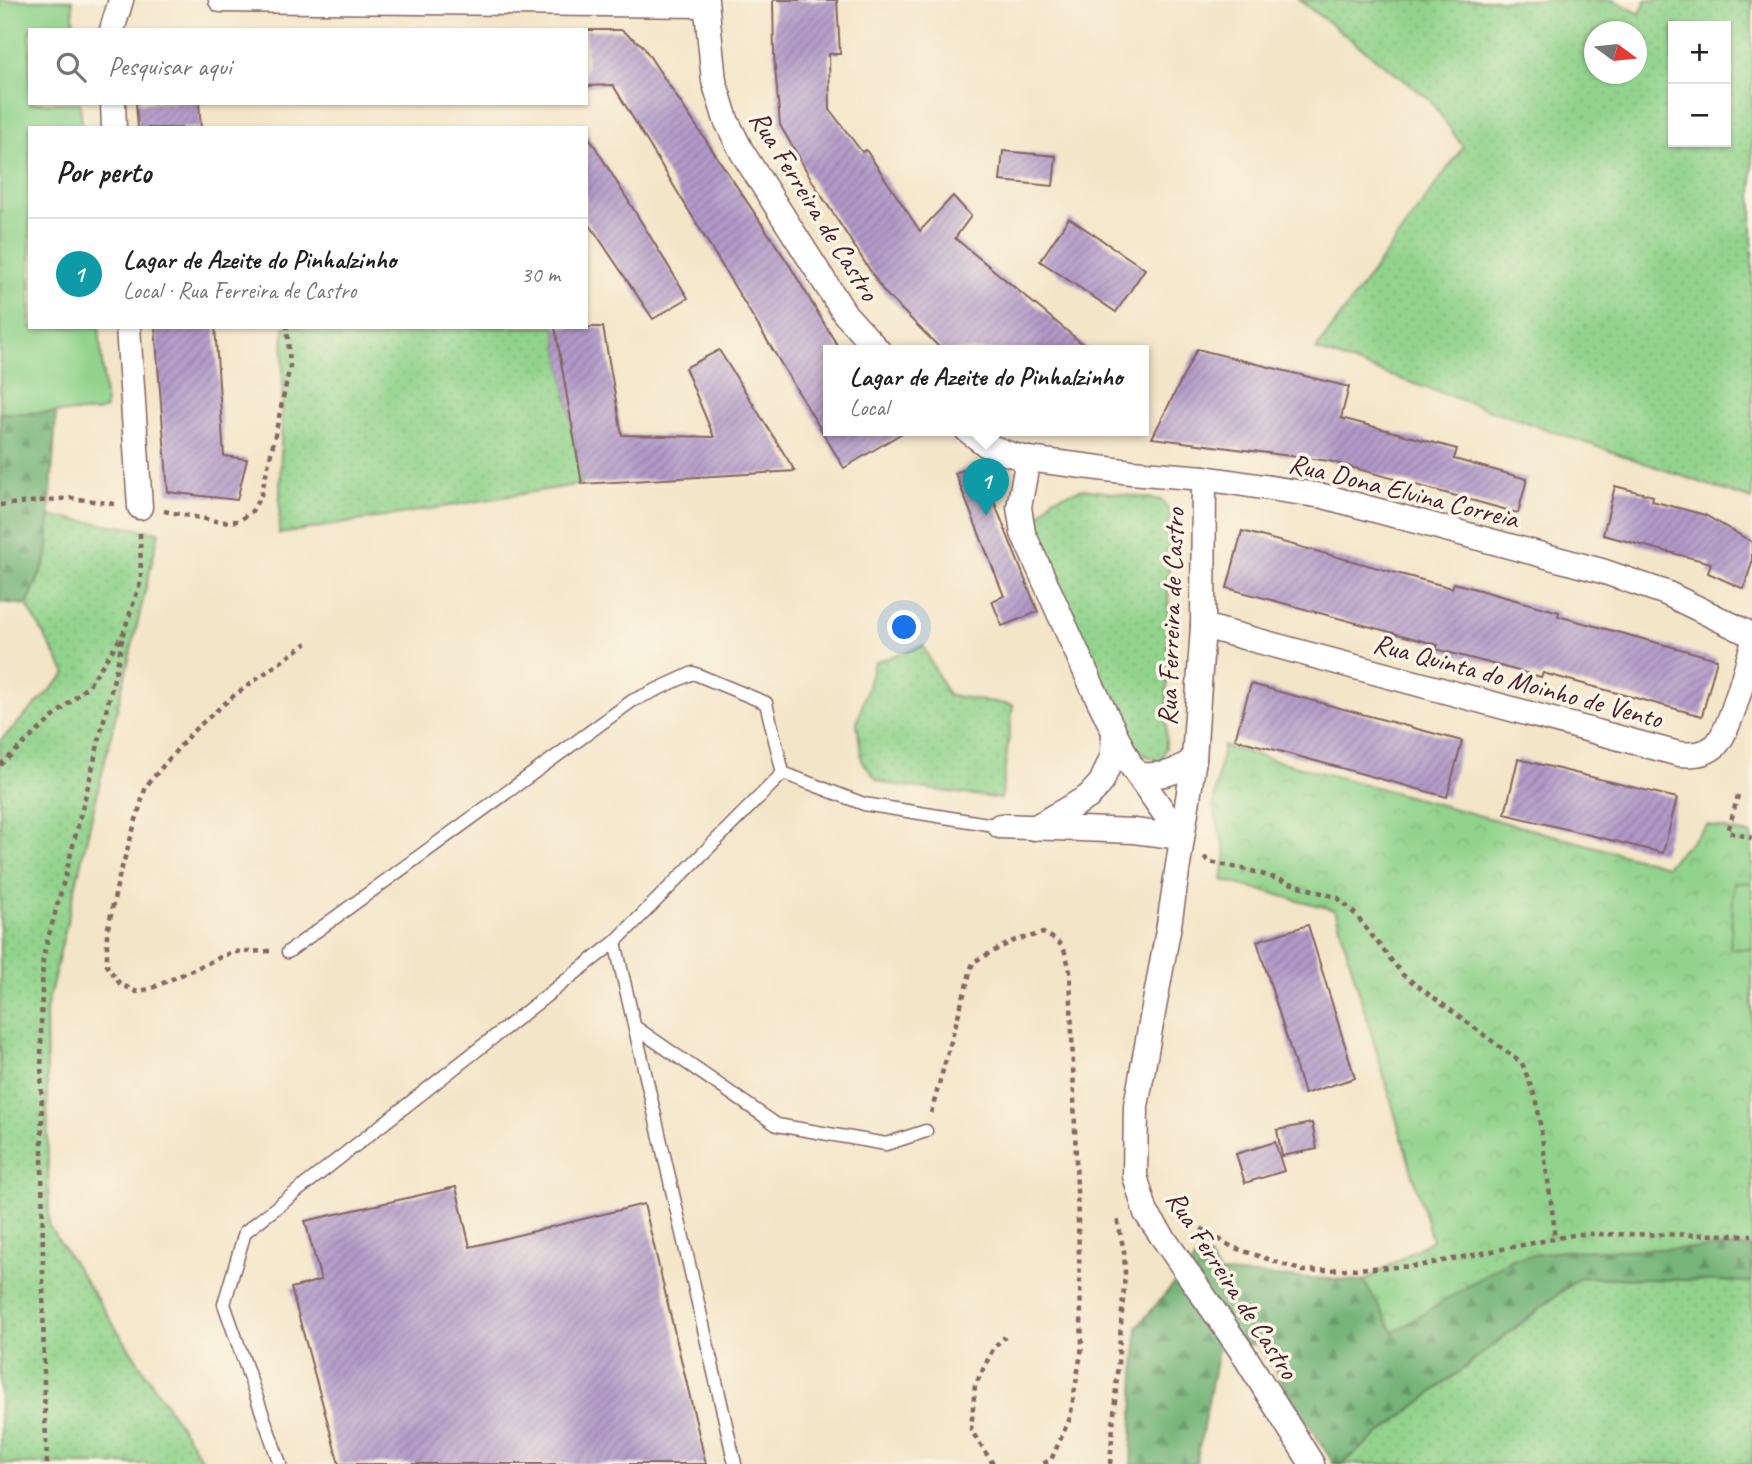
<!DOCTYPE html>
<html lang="pt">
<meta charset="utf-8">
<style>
body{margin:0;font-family:Caveat,sans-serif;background:#f2f2f2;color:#222}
.controls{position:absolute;right:21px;top:21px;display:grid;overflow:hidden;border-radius:0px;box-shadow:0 2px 5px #0004}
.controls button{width:63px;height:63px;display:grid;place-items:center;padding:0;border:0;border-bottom:2px solid #e0e0e0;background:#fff;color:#222;font:35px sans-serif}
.compass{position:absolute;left:1584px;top:21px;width:63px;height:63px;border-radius:50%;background:#fff;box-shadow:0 2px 5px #0004;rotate:105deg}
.you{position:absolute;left:905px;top:628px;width:24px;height:24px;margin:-18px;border:5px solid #fff;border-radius:50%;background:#1a73e8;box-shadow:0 0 0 10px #1a73e833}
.badge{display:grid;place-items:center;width:46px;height:46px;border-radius:50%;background:#7c3aed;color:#fff;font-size:23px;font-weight:700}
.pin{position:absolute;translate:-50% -58px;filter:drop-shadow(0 2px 4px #0008)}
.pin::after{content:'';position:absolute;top:37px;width:24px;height:21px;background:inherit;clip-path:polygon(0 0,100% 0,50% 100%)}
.popup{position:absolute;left:823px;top:345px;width:326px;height:91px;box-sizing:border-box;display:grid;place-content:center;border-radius:0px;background:#fff;filter:drop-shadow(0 2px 5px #0005);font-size:23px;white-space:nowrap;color:#767676}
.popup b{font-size:26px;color:#222}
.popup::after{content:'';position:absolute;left:50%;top:100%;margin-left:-14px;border:14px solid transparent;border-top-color:#fff}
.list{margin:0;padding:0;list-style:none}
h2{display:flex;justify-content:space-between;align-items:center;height:91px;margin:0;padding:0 28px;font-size:30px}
h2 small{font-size:23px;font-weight:400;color:#767676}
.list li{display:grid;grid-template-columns:46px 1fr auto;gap:21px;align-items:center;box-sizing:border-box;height:112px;padding:0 28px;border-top:2px solid #e0e0e0}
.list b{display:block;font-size:26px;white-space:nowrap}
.list p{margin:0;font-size:23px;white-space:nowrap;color:#767676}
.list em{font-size:23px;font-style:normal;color:#767676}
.icon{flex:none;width:38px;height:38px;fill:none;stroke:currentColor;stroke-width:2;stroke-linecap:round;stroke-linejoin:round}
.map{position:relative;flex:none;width:1752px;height:1464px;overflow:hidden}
.search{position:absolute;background:#fff;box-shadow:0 2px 5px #0004;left:28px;top:28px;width:560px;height:77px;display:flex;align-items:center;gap:18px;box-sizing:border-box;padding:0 24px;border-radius:0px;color:#767676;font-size:26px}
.panel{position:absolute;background:#fff;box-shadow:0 2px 5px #0004;left:28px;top:126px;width:560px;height:203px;border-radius:0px}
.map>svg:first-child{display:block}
.grass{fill:url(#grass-dots);stroke:#6e795c;stroke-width:2;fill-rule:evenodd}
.forest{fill:url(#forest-firs);stroke:#5f6a52;stroke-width:2}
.park{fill:url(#park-crowns);stroke:#6e795c;stroke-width:2}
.pitch{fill:#91d38c;stroke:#6e795c;stroke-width:2}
.building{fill:url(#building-hatch)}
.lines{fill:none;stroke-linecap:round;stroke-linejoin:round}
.service-casing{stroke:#856462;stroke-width:15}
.minor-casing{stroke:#856462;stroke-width:27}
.path{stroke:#856462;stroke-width:4.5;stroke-dasharray:5 5;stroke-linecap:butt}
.service{stroke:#fff;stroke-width:12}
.minor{stroke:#fff;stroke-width:24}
.labels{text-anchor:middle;stroke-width:7;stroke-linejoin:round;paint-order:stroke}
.street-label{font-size:28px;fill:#4a1f2b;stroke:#fcf5e5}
</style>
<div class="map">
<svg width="1752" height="1464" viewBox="0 0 1752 1464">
<defs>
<pattern id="grass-dots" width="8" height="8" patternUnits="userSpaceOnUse" patternTransform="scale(1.75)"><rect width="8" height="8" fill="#91d38c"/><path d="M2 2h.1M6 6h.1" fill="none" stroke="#7fb579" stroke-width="1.8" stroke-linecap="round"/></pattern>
<pattern id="forest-firs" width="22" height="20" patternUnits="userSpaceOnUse" patternTransform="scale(1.75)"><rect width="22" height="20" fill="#74b578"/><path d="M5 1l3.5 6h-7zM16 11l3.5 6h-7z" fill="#619363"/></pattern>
<pattern id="park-crowns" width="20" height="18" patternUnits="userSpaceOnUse" patternTransform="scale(1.75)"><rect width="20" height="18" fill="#91d38c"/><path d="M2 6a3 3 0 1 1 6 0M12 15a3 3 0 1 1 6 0" fill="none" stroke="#7fb579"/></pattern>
<pattern id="building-hatch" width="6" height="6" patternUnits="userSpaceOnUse" patternTransform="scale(1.75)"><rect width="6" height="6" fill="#b19ac9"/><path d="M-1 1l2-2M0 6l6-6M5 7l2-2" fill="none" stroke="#927da3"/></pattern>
</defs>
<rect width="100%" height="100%" fill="#fcf5e5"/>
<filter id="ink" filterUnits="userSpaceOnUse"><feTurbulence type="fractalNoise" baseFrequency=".0143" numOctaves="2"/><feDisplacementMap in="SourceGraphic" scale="14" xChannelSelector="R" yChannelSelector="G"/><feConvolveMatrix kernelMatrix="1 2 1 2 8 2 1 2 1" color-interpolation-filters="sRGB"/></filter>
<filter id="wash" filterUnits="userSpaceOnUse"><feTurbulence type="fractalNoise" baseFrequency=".00686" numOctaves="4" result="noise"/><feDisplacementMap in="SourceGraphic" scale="28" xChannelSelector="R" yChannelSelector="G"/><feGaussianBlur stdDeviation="1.57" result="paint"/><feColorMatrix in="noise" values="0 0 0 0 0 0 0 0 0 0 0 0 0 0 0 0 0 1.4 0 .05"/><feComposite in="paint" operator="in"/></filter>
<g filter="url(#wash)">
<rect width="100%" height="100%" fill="#f3e5c8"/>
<g class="grass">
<path d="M 1299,0 L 1614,0 L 1640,14 L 1646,0 L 1752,0 L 1752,500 L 1316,350 L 1463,147 L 1429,99 ZM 1673,26 L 1726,26 L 1726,142 L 1673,142 ZM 1594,32 L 1636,32 L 1636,74 L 1594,74 Z"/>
<path d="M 284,327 L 555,327 L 582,484 L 279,534 Z"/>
<path d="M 1083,489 L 1161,500 L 1170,512 L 1166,747 L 1161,762 L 1140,753 L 1085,663 L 1030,529 L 1053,498 Z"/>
<path d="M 50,516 L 159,532 L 46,1011 L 49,1226 L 205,1464 L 0,1464 L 0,741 L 66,674 L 27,605 L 47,557 Z"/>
<path d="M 923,646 L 948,695 L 1013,705 L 1001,799 L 889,784 L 877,780 L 862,761 L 857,723 L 875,662 Z"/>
<path d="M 1580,1277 L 1752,1282 L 1752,1464 L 1341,1464 Z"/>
</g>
<g class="forest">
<path d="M 0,413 L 56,413 L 47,557 L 27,605 L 0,602 Z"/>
<path d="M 1752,1247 L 1752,1282 L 1580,1277 L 1341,1464 L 1334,1464 L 1258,1344 L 1219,1345 L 1196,1464 L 1131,1464 L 1137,1327 L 1204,1249 L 1219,1273 L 1364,1281 L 1394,1332 L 1511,1259 L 1560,1251 Z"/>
</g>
<path class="park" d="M 1223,746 L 1666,866 L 1707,825 L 1752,835 L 1752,1247 L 1560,1251 L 1511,1259 L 1394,1332 L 1364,1281 L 1432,1240 L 1335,910 L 1222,880 L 1226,853 L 1213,806 Z"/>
<g class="pitch">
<path d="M 0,0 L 72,0 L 74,30 L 30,30 L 30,103 L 80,103 L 82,128 L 30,128 L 30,327 L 99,327 L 106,409 L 96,412 L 0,413 Z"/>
<path d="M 1734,882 L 1752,883 L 1752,949 L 1730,949 Z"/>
</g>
<g id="blocks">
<g class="building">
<path d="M 773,0 L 837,0 L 840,54 L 829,54 L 830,110 L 862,152 L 866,150 L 920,231 L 953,196 L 971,216 L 955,238 L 1090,350 L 942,350 L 884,292 L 814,184 L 780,125 L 774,55 Z"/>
<path d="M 586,30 L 621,30 L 642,45 L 790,266 L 840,350 L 829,350 L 829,430 L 907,430 L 844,468 L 613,85 L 586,86 Z"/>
<path d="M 136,103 L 199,103 L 201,128 L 138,128 Z"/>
<path d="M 586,132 L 688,298 L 653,319 L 586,219 Z"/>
<path d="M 1003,151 L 1056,156 L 1053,186 L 1000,181 Z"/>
<path d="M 1069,218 L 1145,269 L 1116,312 L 1040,261 Z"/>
<path d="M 155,327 L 215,327 L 224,456 L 247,459 L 237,500 L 168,492 Z"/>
<path d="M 555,327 L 603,327 L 622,435 L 714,437 L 685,368 L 719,350 L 795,471 L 582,484 Z"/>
<path d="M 1197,349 L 1349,387 L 1341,418 L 1457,449 L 1454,459 L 1527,479 L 1518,513 L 1329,461 L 1152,438 Z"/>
<path d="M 979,464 L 1038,612 L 1002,626 L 992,601 L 1004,596 L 955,473 Z"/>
<path d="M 1615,486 L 1653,496 L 1652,501 L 1705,515 L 1752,542 L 1752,562 L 1744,589 L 1708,573 L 1711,563 L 1603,535 Z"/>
<path d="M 1242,531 L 1452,588 L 1454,583 L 1559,612 L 1558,616 L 1717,659 L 1702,716 L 1543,673 L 1541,677 L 1436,649 L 1438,645 L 1227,588 Z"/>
<path d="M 1251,684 L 1462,741 L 1447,797 L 1235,739 Z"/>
<path d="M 1518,759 L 1677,798 L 1663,853 L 1505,814 Z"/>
<path d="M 1308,925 L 1355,1078 L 1304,1094 L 1257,941 Z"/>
<path d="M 1312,1123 L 1317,1149 L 1282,1156 L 1277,1130 Z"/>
<path d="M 1275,1142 L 1284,1171 L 1245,1183 L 1236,1154 Z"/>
<path d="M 456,1187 L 470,1247 L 644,1204 L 706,1464 L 339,1464 L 291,1288 L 321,1280 L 305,1221 Z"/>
</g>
</g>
</g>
<g filter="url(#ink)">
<use href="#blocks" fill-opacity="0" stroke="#856462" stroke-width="2"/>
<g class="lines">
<g class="service-casing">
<g id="service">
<path d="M 615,942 L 735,1464"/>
<path d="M 288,952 L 632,701 L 693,673 L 766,703 L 783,773"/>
<path d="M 635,1027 L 777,1125 L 886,1144 L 926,1131"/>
<path d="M 280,1464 L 224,1304 L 245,1232 L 615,942 L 783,773 L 864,804 L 1000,826"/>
</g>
</g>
<g class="minor-casing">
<g id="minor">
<path d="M 221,0 L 705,5"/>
<path d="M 706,0 L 714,81 L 726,120 L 742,152 L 845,314 L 878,350"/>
<path d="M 112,30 L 121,0"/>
<path d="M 113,103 L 114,128"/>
<path d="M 128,327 L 140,507"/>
<path d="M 967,430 L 988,446 L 1009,454 L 1028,459 L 1131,472 L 1204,478 L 1323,496 L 1602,571 L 1666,593 L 1752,635"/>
<path d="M 1028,459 L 1019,507 L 1023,533 L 1092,686 L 1130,764 L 1181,837"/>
<path d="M 1204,478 L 1203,626 L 1194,759 L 1169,925 L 1136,1106 L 1135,1176 L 1146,1213 L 1241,1350 L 1312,1464"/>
<path d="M 1203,626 L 1679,754 C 1692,755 1704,755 1715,746 C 1730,733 1745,670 1752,648"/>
<path d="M 1138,775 C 1163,776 1173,775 1194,759"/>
<path d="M 1000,826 L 1134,831 L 1181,837"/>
<path d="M 1034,828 L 1088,797 L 1101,783 L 1113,755 L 1114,732"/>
</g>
</g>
<g class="path">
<path d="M 0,505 L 71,498 L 114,504"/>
<path d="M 164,511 L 221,522 L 239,521 L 252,511 L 261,495 L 272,449 L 290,366 L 287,327"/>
<path d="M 0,765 L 89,685 L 123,634 L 141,581 L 140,533"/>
<path d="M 1738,795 L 1728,832 L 1752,838"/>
<path d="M 1204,857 L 1210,862 L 1252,871 L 1338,898 L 1354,913 L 1403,975 L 1522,1063 L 1537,1102 L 1554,1224 L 1554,1239"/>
<path d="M 270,951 L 232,952 L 152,988 L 137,992 L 120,984 L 107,966 L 107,933 L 118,881 L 146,786 L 192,732 L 232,697 L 307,643"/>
<path d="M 931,1113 L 973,962 L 1013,941 L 1043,933 C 1065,943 1065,950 1070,972 L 1082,1347 L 1070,1418 L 1051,1460 L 1042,1464"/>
<path d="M 1184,1218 L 1232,1247 L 1303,1271 L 1418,1266 L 1578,1234 L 1752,1235"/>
<path d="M 47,1464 L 44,1392 L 41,1027 L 43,957 L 65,877 L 91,774 L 119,657 L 123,634"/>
<path d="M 993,1464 L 971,1430 L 975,1386 L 994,1347 L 1005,1337"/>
<path d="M 1110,1464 L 1125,1274 L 1124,1251 L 1117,1218"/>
</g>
<use href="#service" class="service"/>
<use href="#minor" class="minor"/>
</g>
</g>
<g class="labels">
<g class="street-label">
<text transform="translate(815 205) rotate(58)" y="10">Rua Ferreira de Castro</text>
<text transform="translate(1404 490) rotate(14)" y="10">Rua Dona Elvina Correia</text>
<text transform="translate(1170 617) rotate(-88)" y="10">Rua Ferreira de Castro</text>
<text transform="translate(1518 680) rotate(15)" y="10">Rua Quinta do Moinho de Vento</text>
<text transform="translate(1233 1284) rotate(57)" y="10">Rua Ferreira de Castro</text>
</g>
</g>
</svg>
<div class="controls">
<button>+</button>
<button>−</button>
</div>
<svg class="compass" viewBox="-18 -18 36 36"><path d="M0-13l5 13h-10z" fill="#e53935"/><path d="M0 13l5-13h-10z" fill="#767676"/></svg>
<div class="you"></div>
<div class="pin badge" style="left:986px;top:516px;background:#0f9aa8">1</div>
<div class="popup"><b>Lagar de Azeite do Pinhalzinho</b>Local</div>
<div class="search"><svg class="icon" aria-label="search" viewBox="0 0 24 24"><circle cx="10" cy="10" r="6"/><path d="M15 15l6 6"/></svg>Pesquisar aqui</div>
<section class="panel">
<h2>Por perto<small></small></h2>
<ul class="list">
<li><span class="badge" style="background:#0f9aa8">1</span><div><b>Lagar de Azeite do Pinhalzinho</b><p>Local · Rua Ferreira de Castro</p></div><em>30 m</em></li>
</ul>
</section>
</div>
